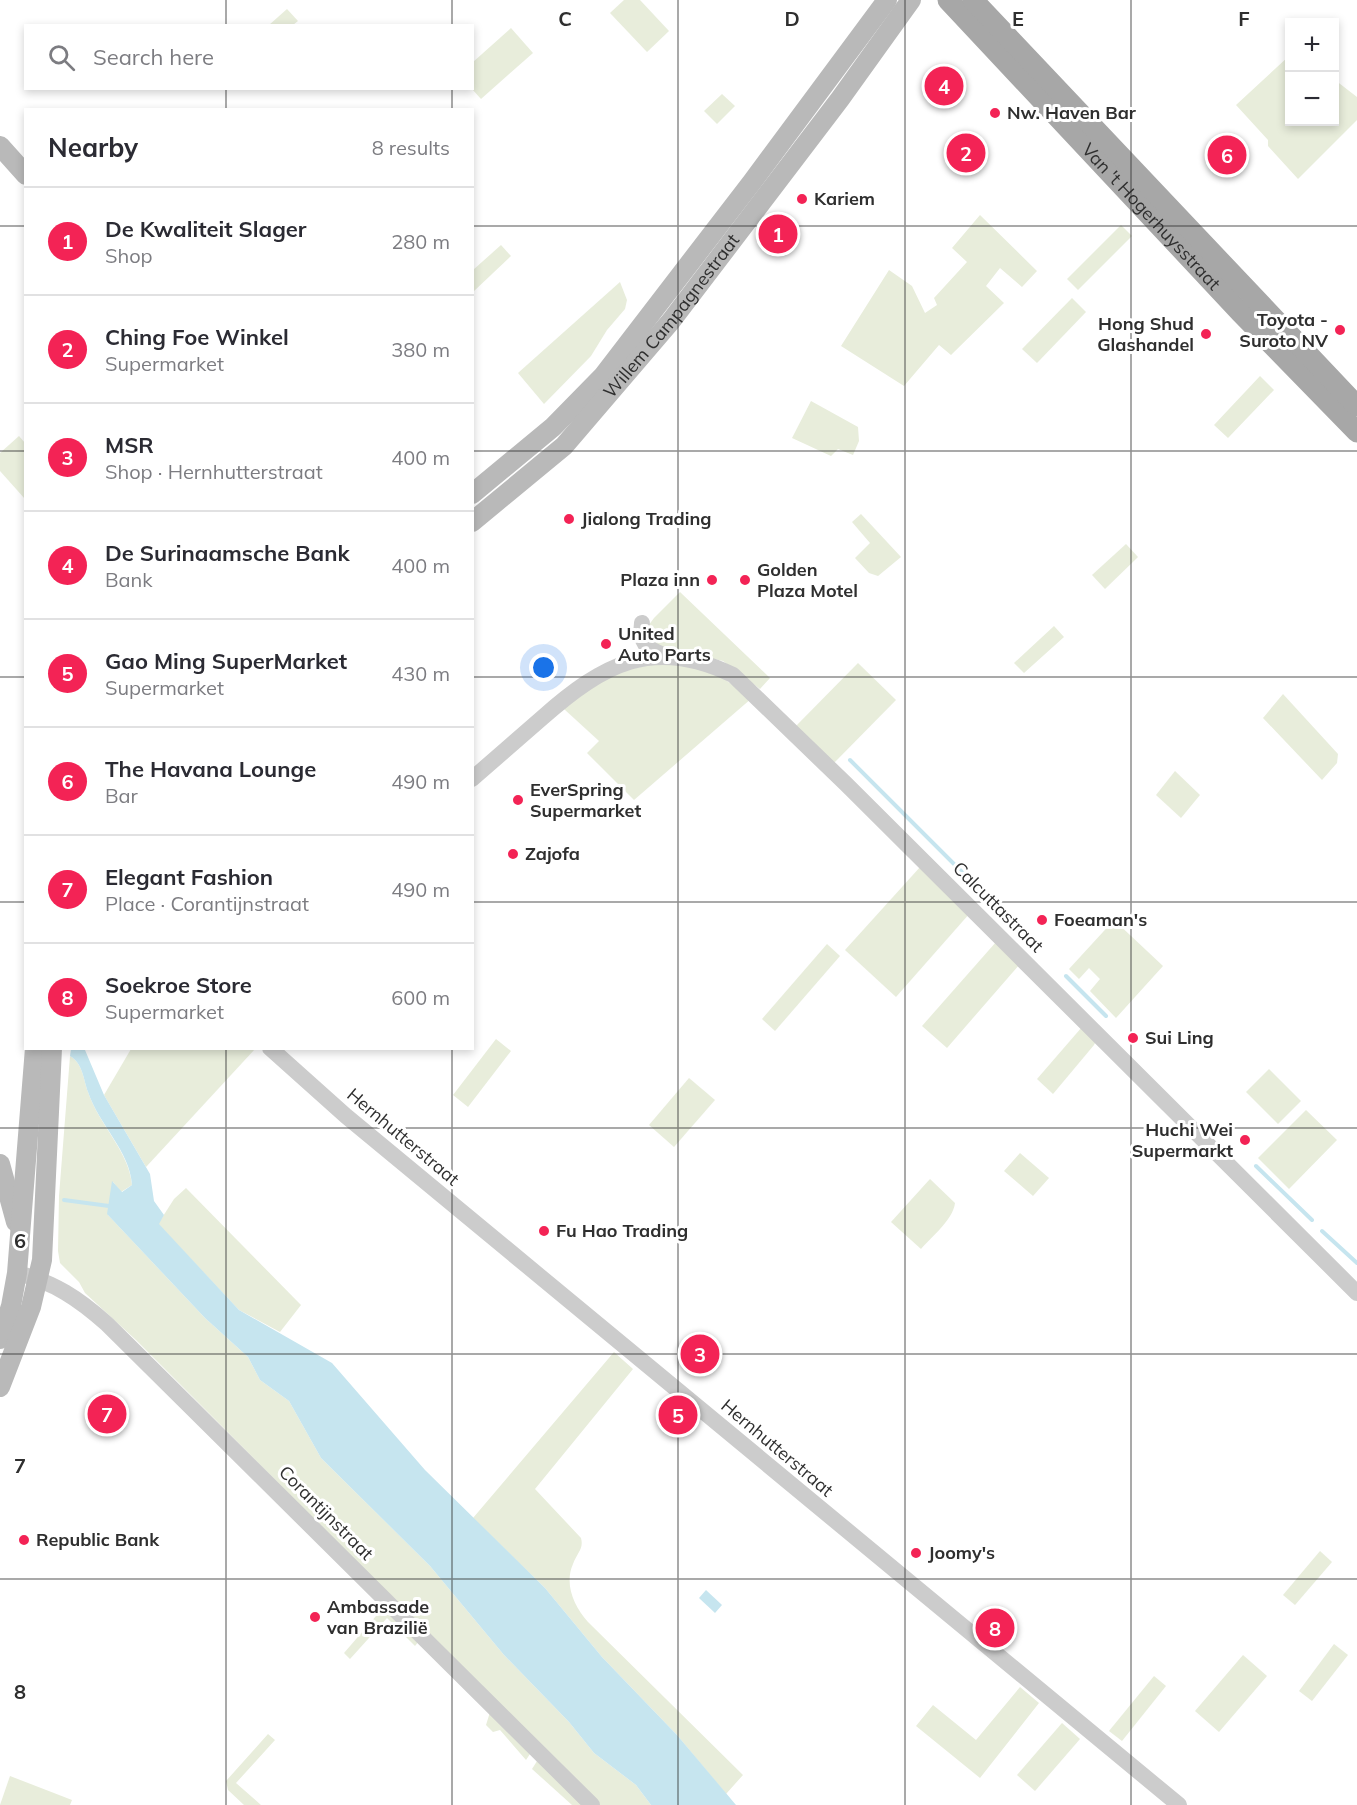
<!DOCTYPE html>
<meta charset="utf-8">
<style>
body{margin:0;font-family:Mulish,sans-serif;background:#f7f7f7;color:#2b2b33}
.controls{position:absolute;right:18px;top:18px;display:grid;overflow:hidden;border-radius:0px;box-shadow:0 3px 9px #0003}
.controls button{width:54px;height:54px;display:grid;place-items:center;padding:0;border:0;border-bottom:2px solid #e1e1e2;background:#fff;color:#2b2b33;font:30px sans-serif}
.you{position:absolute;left:544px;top:668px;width:21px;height:21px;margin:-15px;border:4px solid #fff;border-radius:50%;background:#1a73e8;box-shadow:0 0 0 9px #1a73e833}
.badge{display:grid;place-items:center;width:39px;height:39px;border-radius:50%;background:#f32355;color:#fff;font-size:20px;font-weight:700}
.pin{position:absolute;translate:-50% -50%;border:3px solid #fff;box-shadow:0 2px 6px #0006}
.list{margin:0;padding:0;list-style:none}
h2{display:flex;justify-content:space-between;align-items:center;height:78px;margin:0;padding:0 24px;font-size:26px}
h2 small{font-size:20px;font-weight:400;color:#7c7c81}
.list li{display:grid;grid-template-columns:39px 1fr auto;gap:18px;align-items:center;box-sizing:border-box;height:108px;padding:0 24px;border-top:2px solid #e1e1e2}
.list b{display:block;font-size:22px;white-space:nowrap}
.list p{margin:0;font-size:20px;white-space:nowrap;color:#7c7c81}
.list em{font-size:20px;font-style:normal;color:#7c7c81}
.icon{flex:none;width:33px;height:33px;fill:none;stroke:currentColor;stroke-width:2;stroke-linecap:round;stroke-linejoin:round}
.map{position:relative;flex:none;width:1357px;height:1805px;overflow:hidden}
.search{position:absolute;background:#fff;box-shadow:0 3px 9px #0003;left:24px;top:24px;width:450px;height:66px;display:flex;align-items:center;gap:15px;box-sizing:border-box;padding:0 21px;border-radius:0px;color:#7c7c81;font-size:22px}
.panel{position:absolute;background:#fff;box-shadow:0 3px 9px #0003;left:24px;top:108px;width:450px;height:942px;border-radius:0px}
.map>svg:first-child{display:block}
.green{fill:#e8eddb}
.water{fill:#c6e5ef}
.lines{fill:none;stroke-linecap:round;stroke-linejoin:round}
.stream{stroke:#c6e5ef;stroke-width:4}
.tertiary{stroke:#ccc;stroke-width:16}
.secondary{stroke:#b9b9b9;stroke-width:20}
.primary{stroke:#a7a7a7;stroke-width:21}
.grid{fill:none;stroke:#2f2f2f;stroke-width:1.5;stroke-opacity:0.55}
.poi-dot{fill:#f32355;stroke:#fff;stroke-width:2}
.labels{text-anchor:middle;stroke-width:6;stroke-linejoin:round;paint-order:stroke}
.poi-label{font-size:18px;font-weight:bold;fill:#2f2f2f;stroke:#fff;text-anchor:start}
.street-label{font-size:18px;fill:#2f2f2f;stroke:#fff}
.grid-label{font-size:20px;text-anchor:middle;font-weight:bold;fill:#2f2f2f;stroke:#fff;stroke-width:6;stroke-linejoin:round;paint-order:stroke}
</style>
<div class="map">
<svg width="1357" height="1805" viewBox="0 0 1357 1805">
<rect width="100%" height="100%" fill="#fff"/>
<g class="green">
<path d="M 624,0 L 640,0 L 669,31 L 647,52 L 610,13 Z"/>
<path d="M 287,9 L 298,21 L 293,25 L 269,25 Z"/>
<path d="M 511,28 L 533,53 L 481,99 L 472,89 L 473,62 Z"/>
<path d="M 1289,56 L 1290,122 L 1334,122 L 1335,80 L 1357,97 L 1357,120 L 1298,179 L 1268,146 L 1268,140 L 1236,105 Z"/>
<path d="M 722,94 L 735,106 L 717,124 L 704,111 Z"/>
<path d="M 980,215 L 1037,271 L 1022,287 L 1000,268 L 986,286 L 1004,303 L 951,355 L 939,345 L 904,386 L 841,346 L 889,270 L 912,286 L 925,313 L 937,305 L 934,298 L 967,262 L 952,248 Z"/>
<path d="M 1121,225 L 1132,236 L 1078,290 L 1067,279 Z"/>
<path d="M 501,245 L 511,256 L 473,292 L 473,270 Z"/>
<path d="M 620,282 L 627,300 L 625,309 L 607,330 L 591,356 L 544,404 L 518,373 Z"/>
<path d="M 1072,298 L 1086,312 L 1037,363 L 1022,349 Z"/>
<path d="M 1260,376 L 1274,390 L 1228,438 L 1214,425 Z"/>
<path d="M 811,401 L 858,427 L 859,441 L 853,455 L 838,449 L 831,456 L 792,438 Z"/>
<path d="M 19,436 L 25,443 L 25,499 L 0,471 L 0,453 Z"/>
<path d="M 861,514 L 901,557 L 878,576 L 869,573 L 855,558 L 870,543 L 852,522 Z"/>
<path d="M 1126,544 L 1138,557 L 1105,589 L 1092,575 Z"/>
<path d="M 680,592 L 770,678 L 760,689 L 723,661 L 659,646 L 649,641 L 645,630 L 654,618 Z"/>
<path d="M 1054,626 L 1064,637 L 1024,673 L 1014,663 Z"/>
<path d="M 665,661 L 712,671 L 752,698 L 634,800 L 587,753 L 599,741 L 564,709 L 599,677 Z"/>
<path d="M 858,663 L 896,700 L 833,764 L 795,727 Z"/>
<path d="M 1283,694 L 1338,754 L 1337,763 L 1322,780 L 1263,718 Z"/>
<path d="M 1175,771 L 1200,795 L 1181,818 L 1156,795 Z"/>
<path d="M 921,866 L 970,913 L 896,997 L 845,950 Z"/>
<path d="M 1114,920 L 1163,966 L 1116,1018 L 1090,991 L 1100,979 L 1089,968 L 1079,979 L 1069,969 Z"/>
<path d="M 996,942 L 1019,965 L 947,1048 L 922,1026 Z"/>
<path d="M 827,944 L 840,956 L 775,1031 L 762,1019 Z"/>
<path d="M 1082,1027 L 1096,1041 L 1094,1045 L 1053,1094 L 1037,1079 Z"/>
<path d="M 496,1039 L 511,1051 L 468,1107 L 453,1095 Z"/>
<path d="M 131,1049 L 255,1049 L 146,1167 L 104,1095 Z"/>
<path d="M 70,1056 C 83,1064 83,1078 88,1092 C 99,1125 129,1151 132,1185 L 121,1192 L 113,1182 L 108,1215 L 205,1318 L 248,1357 L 260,1380 L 289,1401 L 321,1458 L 430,1566 L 504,1655 L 569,1722 L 594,1753 L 636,1785 L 651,1805 L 599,1805 L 136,1340 L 85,1293 L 79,1282 L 60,1263 L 58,1251 L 59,1196 Z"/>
<path d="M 1269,1069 L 1301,1101 L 1278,1124 L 1246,1092 Z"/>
<path d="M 689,1078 L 715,1100 L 674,1147 L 649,1125 Z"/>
<path d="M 1306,1110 L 1337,1140 L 1289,1189 L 1258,1158 Z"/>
<path d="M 1020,1153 L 1049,1178 L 1033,1196 L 1004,1171 Z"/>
<path d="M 930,1179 L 955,1203 C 953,1220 932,1236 921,1249 L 891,1222 Z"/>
<path d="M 186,1188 L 301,1305 L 280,1332 L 239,1310 L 158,1224 L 174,1199 Z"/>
<path d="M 614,1352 L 633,1369 L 535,1489 L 581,1538 C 584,1549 577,1553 573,1564 C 564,1584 574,1606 588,1622 L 743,1775 L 726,1794 L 677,1735 L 602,1657 L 545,1588 L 473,1518 Z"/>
<path d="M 1320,1551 L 1332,1562 L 1295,1605 L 1283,1595 Z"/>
<path d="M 386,1609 L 419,1641 L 415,1646 L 387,1618 L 350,1659 L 344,1653 L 376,1616 Z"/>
<path d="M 1334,1644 L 1348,1655 L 1312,1701 L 1299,1691 Z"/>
<path d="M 1243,1655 L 1267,1676 L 1219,1732 L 1195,1711 Z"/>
<path d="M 1154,1676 L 1166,1686 L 1122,1741 L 1109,1731 Z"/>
<path d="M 1020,1687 L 1039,1703 L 980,1778 L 916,1726 L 933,1705 L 976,1740 Z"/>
<path d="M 491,1709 L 532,1751 L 526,1760 L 500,1730 L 493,1732 L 486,1725 Z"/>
<path d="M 1062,1723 L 1080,1739 L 1035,1791 L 1017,1775 Z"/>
<path d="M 268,1734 L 275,1740 L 236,1783 L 261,1805 L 244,1805 L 228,1790 L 226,1781 Z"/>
<path d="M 539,1758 L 587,1805 L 572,1805 L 532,1769 Z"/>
<path d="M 10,1776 L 72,1800 L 70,1805 L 0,1805 Z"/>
</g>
<g class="water">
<path d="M 71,1049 L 85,1050 L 104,1095 L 150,1174 L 154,1201 L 164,1215 L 159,1224 L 239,1310 L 332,1363 L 425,1470 L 545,1588 L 602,1657 L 677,1735 L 736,1805 L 651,1805 L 636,1785 L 594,1753 L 569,1722 L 504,1655 L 430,1566 L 321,1458 L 289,1401 L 260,1380 L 248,1357 L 205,1318 L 107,1214 L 112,1181 L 122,1192 L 132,1185 C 130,1151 99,1125 88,1092 C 83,1078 83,1064 70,1056 Z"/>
<path d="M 706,1590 L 722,1605 L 715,1613 L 699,1598 Z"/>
</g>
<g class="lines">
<g class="stream">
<path d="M 850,760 L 999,909"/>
<path d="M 1066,976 L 1106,1016"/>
<path d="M 1256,1166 L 1312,1220"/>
<path d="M 64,1200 L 109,1206"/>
<path d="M 1322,1231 L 1357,1263"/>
</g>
<g class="tertiary">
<path d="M 642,623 C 639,643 646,648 663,655"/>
<path d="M 472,779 C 495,759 519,738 542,718 C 603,664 653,636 733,675 L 846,784 L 1357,1293"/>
<path d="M 270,1048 L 346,1116 L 1179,1805"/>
<path d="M 17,1273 C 54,1282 79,1299 107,1324 L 592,1805"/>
</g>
<g class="secondary">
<path d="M 0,146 L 26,175"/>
<path d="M 472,494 L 553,427 L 603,376 L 752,182 L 887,0"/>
<path id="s1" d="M 472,522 L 564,446 L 671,321 L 840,99 L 911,0"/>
<path d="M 0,1164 L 16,1222"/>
<path d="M 0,1339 L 11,1306 L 17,1273 L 35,1048"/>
<path d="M 0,1387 L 31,1307 L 42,1260 L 52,1048"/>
</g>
<g class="primary">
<path id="s2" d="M 948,0 L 1241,313 L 1357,432"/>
<path d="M 973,0 L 1357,406"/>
</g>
</g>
<path class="grid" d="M 226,0 L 226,26M 452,0 L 452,26M 678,0 L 678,1805M 905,0 L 905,1805M 1131,0 L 1131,1805M 226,88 L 226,110M 452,88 L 452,110M 0,226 L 26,226M 472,226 L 1357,226M 0,451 L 26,451M 472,451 L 1357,451M 0,677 L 26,677M 472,677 L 1357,677M 0,902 L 26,902M 472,902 L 1357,902M 226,1048 L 226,1805M 452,1048 L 452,1805M 0,1128 L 1357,1128M 0,1354 L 1357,1354M 0,1579 L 1357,1579"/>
<g class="poi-dot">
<circle cx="995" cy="113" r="6"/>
<circle cx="802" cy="199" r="6"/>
<circle cx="1340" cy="330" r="6"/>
<circle cx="1206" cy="334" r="6"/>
<circle cx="569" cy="519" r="6"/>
<circle cx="712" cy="580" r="6"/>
<circle cx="745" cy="580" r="6"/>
<circle cx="606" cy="644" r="6"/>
<circle cx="518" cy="800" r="6"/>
<circle cx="513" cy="854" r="6"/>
<circle cx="1042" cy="920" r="6"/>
<circle cx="1133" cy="1038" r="6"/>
<circle cx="1245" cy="1140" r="6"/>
<circle cx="544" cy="1231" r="6"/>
<circle cx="24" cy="1540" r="6"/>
<circle cx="916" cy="1553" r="6"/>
<circle cx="315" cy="1617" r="6"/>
</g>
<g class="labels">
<g class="poi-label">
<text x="1007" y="119">Nw. Haven Bar</text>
<text x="814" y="205">Kariem</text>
<text x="1328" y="326" text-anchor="end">Toyota -<tspan x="1328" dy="21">Suroto NV</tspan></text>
<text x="1194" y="330" text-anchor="end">Hong Shud<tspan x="1194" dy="21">Glashandel</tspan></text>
<text x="581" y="525">Jialong Trading</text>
<text x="757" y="576">Golden<tspan x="757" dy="21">Plaza Motel</tspan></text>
<text x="700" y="586" text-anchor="end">Plaza inn</text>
<text x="618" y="640">United<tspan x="618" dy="21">Auto Parts</tspan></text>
<text x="530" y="796">EverSpring<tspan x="530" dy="21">Supermarket</tspan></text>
<text x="525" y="860">Zajofa</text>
<text x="1054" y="926">Foeaman's</text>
<text x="1145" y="1044">Sui Ling</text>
<text x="1233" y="1136" text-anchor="end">Huchi Wei<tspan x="1233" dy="21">Supermarkt</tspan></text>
<text x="556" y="1237">Fu Hao Trading</text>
<text x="36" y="1546">Republic Bank</text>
<text x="928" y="1559">Joomy's</text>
<text x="327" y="1613">Ambassade<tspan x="327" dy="21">van Brazilië</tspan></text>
</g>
<g class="street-label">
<text dy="6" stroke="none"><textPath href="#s2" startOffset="297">Van 't Hogerhuysstraat</textPath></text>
<text dy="6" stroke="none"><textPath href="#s1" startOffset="288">Willem Campagnestraat</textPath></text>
<text transform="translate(998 907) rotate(45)" y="6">Calcuttastraat</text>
<text transform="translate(403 1137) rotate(40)" y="6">Hernhutterstraat</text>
<text transform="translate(777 1448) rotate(40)" y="6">Hernhutterstraat</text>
<text transform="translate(326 1513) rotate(45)" y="6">Corantijnstraat</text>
</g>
</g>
<g class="grid-label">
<text x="565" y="26">C</text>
<text x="792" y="26">D</text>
<text x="1018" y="26">E</text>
<text x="1244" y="26">F</text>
<text x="20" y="1248">6</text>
<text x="20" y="1473">7</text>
<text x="20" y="1699">8</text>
</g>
</svg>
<div class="controls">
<button>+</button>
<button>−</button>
</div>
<div class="you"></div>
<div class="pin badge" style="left:778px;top:234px">1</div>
<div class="pin badge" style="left:966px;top:153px">2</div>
<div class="pin badge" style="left:700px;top:1354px">3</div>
<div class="pin badge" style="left:944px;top:86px">4</div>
<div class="pin badge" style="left:678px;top:1415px">5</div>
<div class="pin badge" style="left:1227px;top:155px">6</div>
<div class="pin badge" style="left:107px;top:1414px">7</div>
<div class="pin badge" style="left:995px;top:1628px">8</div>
<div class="search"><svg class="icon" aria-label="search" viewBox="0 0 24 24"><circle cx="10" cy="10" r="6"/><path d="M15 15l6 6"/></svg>Search here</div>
<section class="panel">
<h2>Nearby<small>8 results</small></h2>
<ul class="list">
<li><span class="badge">1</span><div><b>De Kwaliteit Slager</b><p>Shop</p></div><em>280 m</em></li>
<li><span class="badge">2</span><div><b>Ching Foe Winkel</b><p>Supermarket</p></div><em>380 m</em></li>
<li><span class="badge">3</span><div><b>MSR</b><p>Shop · Hernhutterstraat</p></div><em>400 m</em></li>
<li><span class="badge">4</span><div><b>De Surinaamsche Bank</b><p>Bank</p></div><em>400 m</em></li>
<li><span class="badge">5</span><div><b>Gao Ming SuperMarket</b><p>Supermarket</p></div><em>430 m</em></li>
<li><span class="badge">6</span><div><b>The Havana Lounge</b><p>Bar</p></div><em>490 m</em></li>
<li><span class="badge">7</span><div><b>Elegant Fashion</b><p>Place · Corantijnstraat</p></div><em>490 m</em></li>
<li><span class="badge">8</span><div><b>Soekroe Store</b><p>Supermarket</p></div><em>600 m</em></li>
</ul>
</section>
</div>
